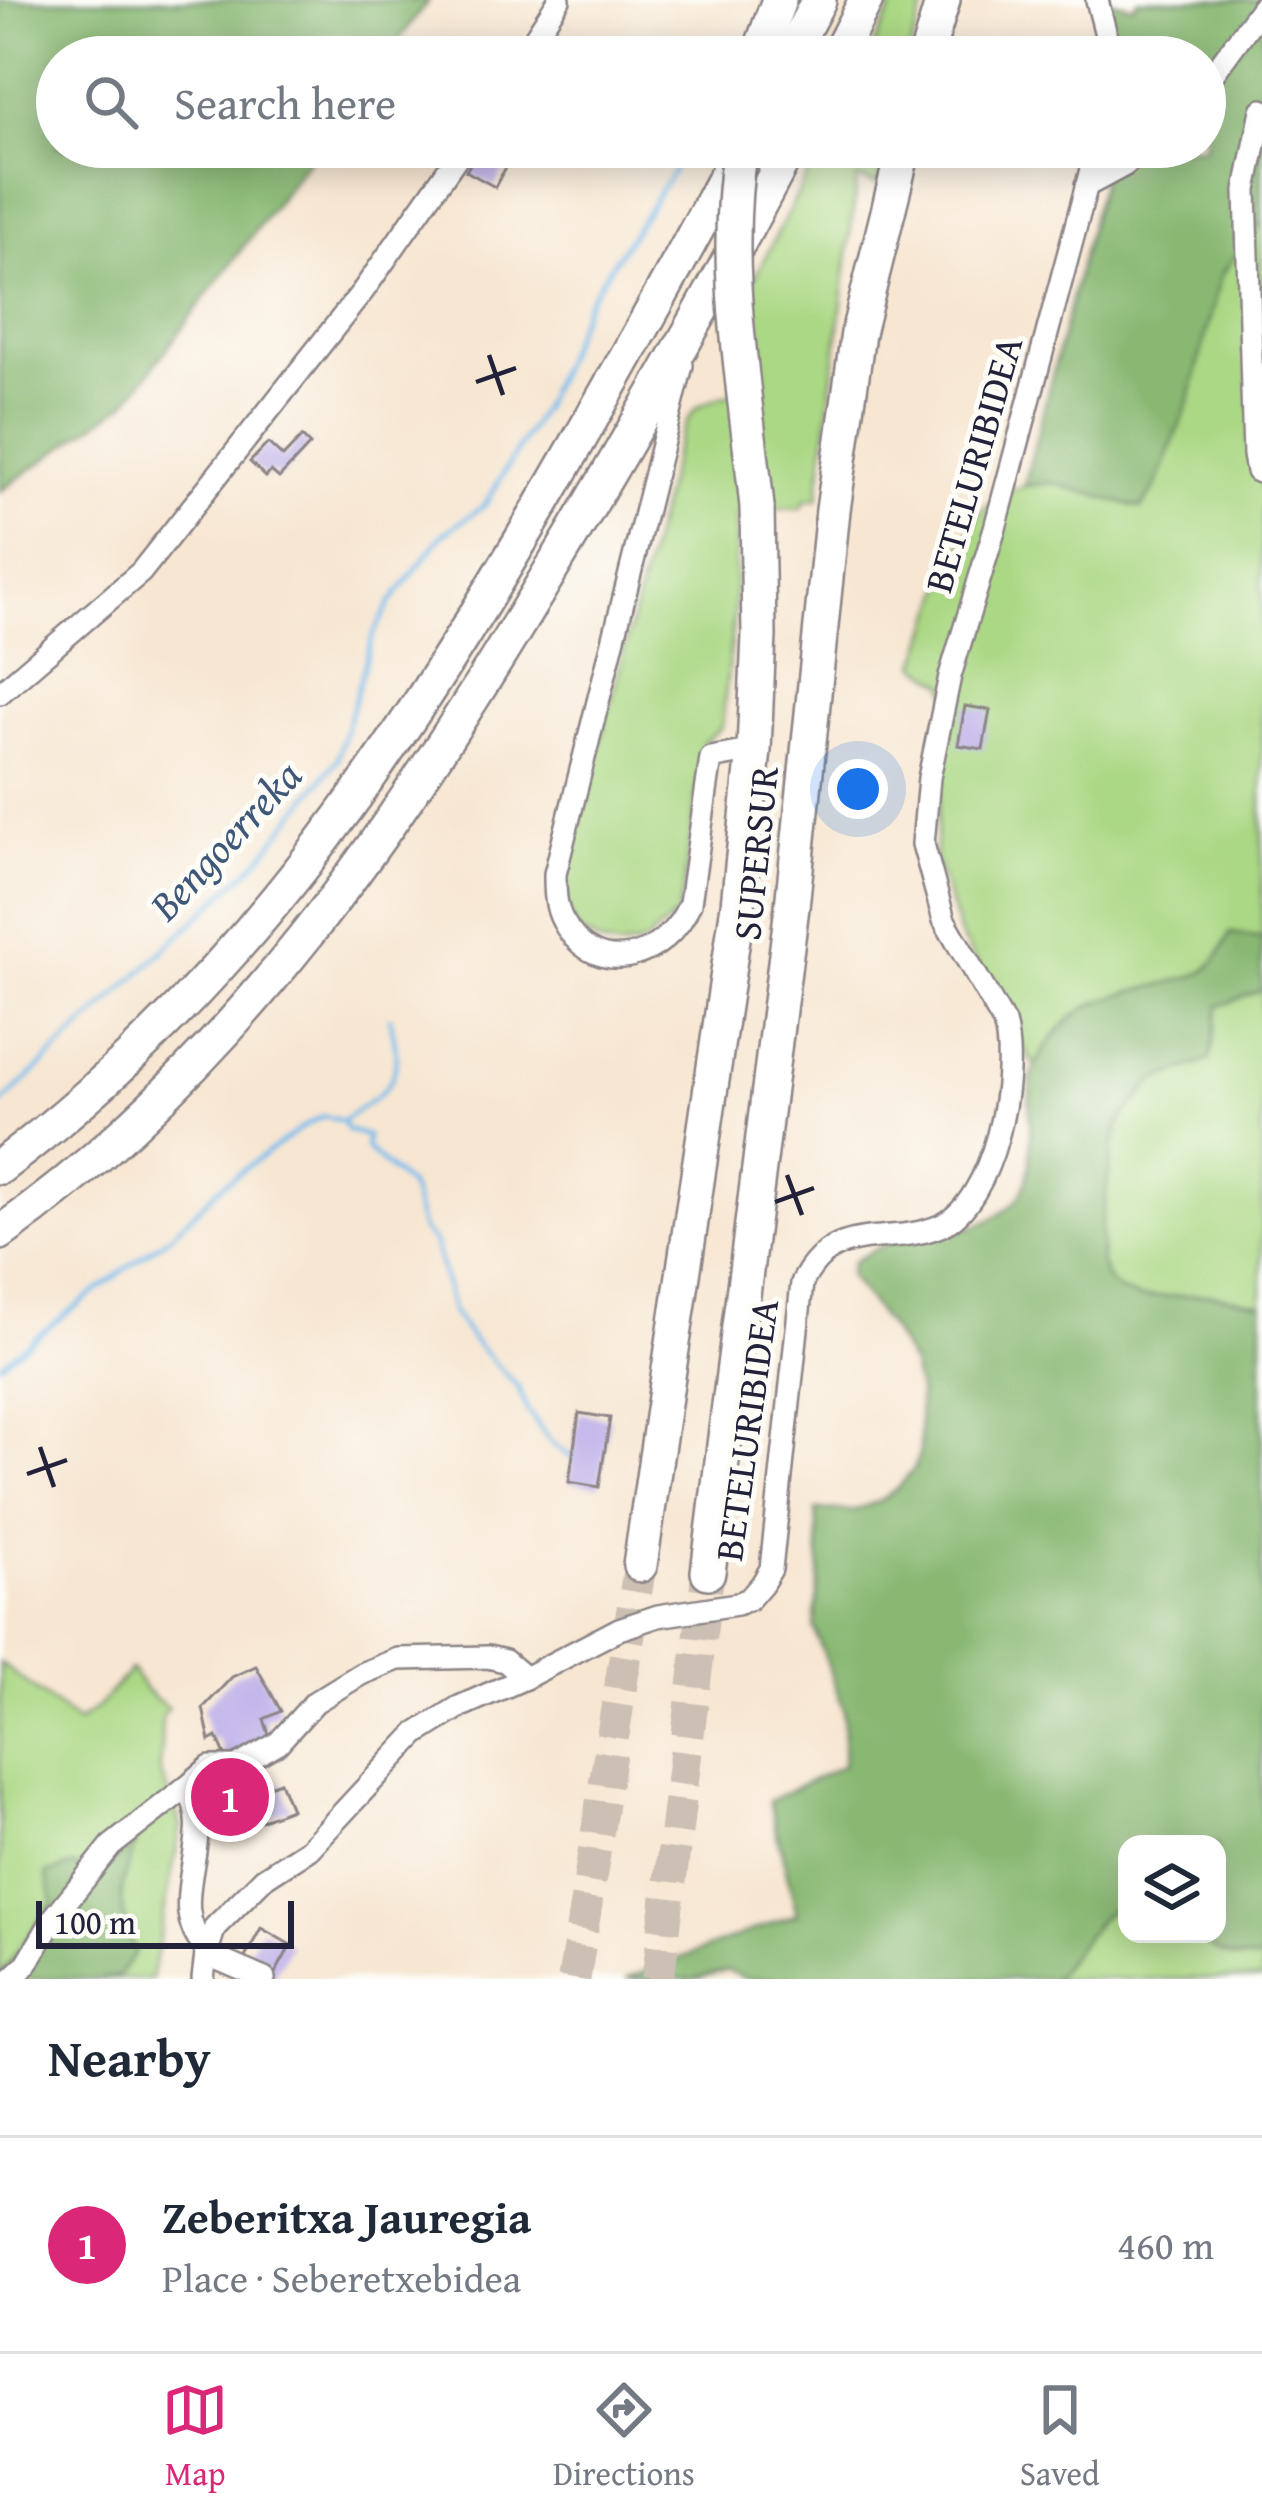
<!DOCTYPE html>
<meta charset="utf-8">
<style>
body{margin:0;font-family:"Gentium Book Plus",serif;background:#f2f2f3;color:#1f2937}
.controls{position:absolute;right:36px;bottom:36px;display:grid;overflow:hidden;border-radius:24px;box-shadow:0 6px 30px #0003}
.controls button{width:108px;height:108px;display:grid;place-items:center;padding:0;border:0;border-bottom:3px solid #e0e1e3;background:#fff;color:#1f2937;font:60px sans-serif}
.scale{position:absolute;left:36px;bottom:30px;width:258px;box-sizing:border-box;padding-left:12px;border:6px solid #22223b;border-top:0;font-size:33px;line-height:42px;white-space:nowrap;color:#22223b;-webkit-text-stroke:9px #fdfcf7;paint-order:stroke}
.you{position:absolute;left:858px;top:789px;width:42px;height:42px;margin:-30px;border:9px solid #fff;border-radius:50%;background:#1a73e8;box-shadow:0 0 0 18px #1a73e833}
.badge{display:grid;place-items:center;width:78px;height:78px;border-radius:50%;background:#db2777;color:#fff;font-size:39px;font-weight:700}
.pin{position:absolute;translate:-50% -50%;border:6px solid #fff;box-shadow:0 3px 12px #0006}
.list{margin:0;padding:0;list-style:none}
h2{display:flex;justify-content:space-between;align-items:center;height:156px;margin:0;padding:0 48px;font-size:51px}
h2 small{font-size:39px;font-weight:400;color:#747a83}
.list li{display:grid;grid-template-columns:78px 1fr auto;gap:36px;align-items:center;box-sizing:border-box;height:216px;padding:0 48px;border-top:3px solid #e0e1e3}
.list b{display:block;font-size:45px;white-space:nowrap}
.list p{margin:0;font-size:39px;white-space:nowrap;color:#747a83}
.list em{font-size:39px;font-style:normal;color:#747a83}
.icon{flex:none;width:66px;height:66px;fill:none;stroke:currentColor;stroke-width:2;stroke-linecap:round;stroke-linejoin:round}
.map{position:relative;flex:none;width:1262px;height:1979px;overflow:hidden}
.search{position:absolute;background:#fff;box-shadow:0 6px 30px #0003;left:36px;right:36px;top:36px;height:132px;display:flex;align-items:center;gap:30px;box-sizing:border-box;padding:0 42px;border-radius:66px;color:#747a83;font-size:45px}
.sheet{height:372px;background:#fff}
nav{display:flex;justify-content:space-around;align-items:center;box-sizing:border-box;height:168px;border-top:3px solid #e0e1e3;background:#fff;font-size:33px;color:#747a83}
nav a{display:grid;justify-items:center;gap:6px}
nav .on{color:#db2777}
.map>svg:first-child{display:block}
.green{fill:#abd884;stroke:#667d60;stroke-width:3}
.forest{fill:#88b872;stroke:#556d56;stroke-width:3}
.lines{fill:none;stroke-linecap:round;stroke-linejoin:round}
.stream{stroke:#74bcec;stroke-width:4.5}
.building{fill:#bbade9}
.highway-tunnel{stroke:#ccbfb3;stroke-width:33;stroke-dasharray:33 16;stroke-linecap:butt}
.minor-casing{stroke:#8c8486;stroke-width:26}
.highway-casing{stroke:#8c8486;stroke-width:38}
.minor{stroke:#fff;stroke-width:21}
.highway{stroke:#fff;stroke-width:33}
.highway-bridge-casing{stroke:#8c8486;stroke-width:38;stroke-linecap:butt}
.highway-bridge{stroke:#fff;stroke-width:33}
.ticks{fill:none;stroke:#22223b;stroke-width:4.5}
.labels{text-anchor:middle;stroke-width:10;stroke-linejoin:round;paint-order:stroke}
.street-label{font-size:39px;fill:#22223b;stroke:#fdfcf7}
.water-label{font-size:42px;font-style:italic;fill:#3f5879;stroke:#fdfcf7}
</style>
<div class="map">
<svg width="1262" height="1979" viewBox="0 0 1262 1979">
<rect width="100%" height="100%" fill="#fdfcf7"/>
<filter id="ink" filterUnits="userSpaceOnUse"><feTurbulence type="fractalNoise" baseFrequency=".00833" numOctaves="2"/><feDisplacementMap in="SourceGraphic" scale="24" xChannelSelector="R" yChannelSelector="G"/><feConvolveMatrix kernelMatrix="1 2 1 2 8 2 1 2 1" color-interpolation-filters="sRGB"/></filter>
<filter id="wash" filterUnits="userSpaceOnUse"><feTurbulence type="fractalNoise" baseFrequency=".004" numOctaves="4" result="noise"/><feDisplacementMap in="SourceGraphic" scale="48" xChannelSelector="R" yChannelSelector="G"/><feGaussianBlur stdDeviation="2.7" result="paint"/><feColorMatrix in="noise" values="0 0 0 0 0 0 0 0 0 0 0 0 0 0 0 0 0 1.4 0 .05"/><feComposite in="paint" operator="in"/></filter>
<g filter="url(#wash)">
<rect width="100%" height="100%" fill="#f7e6d1"/>
<g class="green">
<path d="M 896,0 L 926,0 L 908,57 L 868,57 Z"/>
<path d="M 822,147 L 886,147 L 877,184 L 857,178 L 818,499 L 806,500 L 801,509 L 768,508 L 737,515 L 734,612 L 722,727 L 703,743 L 683,892 L 677,914 L 643,944 L 620,948 L 601,944 L 579,931 L 567,909 L 564,885 L 675,451 C 691,410 689,406 732,394 L 745,296 Z"/>
<path d="M 1262,221 L 1262,938 L 1230,933 L 1218,958 L 1202,974 L 1095,1003 L 1075,1015 L 1050,1042 L 1035,1067 L 960,935 L 935,858 L 941,777 L 955,711 L 945,684 L 917,664 C 933,621 960,522 997,497 C 1011,488 1034,482 1051,483 C 1076,485 1116,501 1141,508 L 1156,486 L 1189,401 L 1221,275 Z"/>
<path d="M 1262,990 L 1262,1304 L 1212,1294 L 1141,1298 L 1120,1291 L 1107,1279 L 1101,1261 L 1101,1230 L 1112,1151 L 1121,1120 L 1154,1081 L 1209,1060 L 1219,1006 Z"/>
<path d="M 0,1663 L 78,1722 L 99,1706 L 131,1669 L 145,1690 L 168,1708 L 162,1717 L 160,1771 L 181,1826 L 151,1979 L 98,1979 L 118,1975 L 135,1952 C 118,1909 116,1890 134,1847 L 53,1902 L 0,1976 Z"/>
<path d="M 1116,1907 L 1127,1908 L 1127,1934 C 1145,1934 1171,1929 1188,1935 C 1219,1945 1222,1965 1262,1959 L 1262,1979 L 1053,1979 L 1100,1918 Z"/>
</g>
<g class="forest">
<path d="M 0,0 L 429,0 L 386,57 L 57,57 L 57,147 L 318,147 L 127,402 L 0,491 Z"/>
<path d="M 1106,0 L 1133,6 L 1138,0 L 1262,0 L 1262,221 L 1221,275 L 1189,401 L 1156,486 L 1141,508 L 1052,483 L 1024,486 L 1099,190 L 1108,147 L 1205,147 L 1205,57 L 1116,57 Z"/>
<path d="M 1230,933 L 1262,938 L 1262,990 L 1219,1006 L 1210,1060 L 1154,1081 L 1121,1120 L 1112,1151 L 1101,1230 L 1101,1261 L 1107,1279 L 1120,1291 L 1141,1298 L 1212,1294 L 1262,1304 L 1262,1959 C 1232,1963 1211,1949 1186,1934 L 1217,1934 L 1217,1844 L 1127,1844 L 1127,1908 L 1116,1907 L 1100,1918 L 1053,1979 L 747,1979 L 727,1970 L 693,1979 L 626,1979 L 797,1914 L 769,1801 L 843,1765 L 844,1710 L 814,1628 L 820,1571 L 816,1510 L 852,1511 L 880,1501 L 898,1488 L 914,1469 L 920,1451 L 919,1395 L 912,1365 L 893,1333 L 849,1276 L 852,1262 C 870,1252 889,1240 910,1236 C 951,1229 978,1235 1013,1204 C 1044,1176 1022,1110 1033,1072 C 1040,1051 1059,1028 1077,1014 C 1102,995 1141,991 1171,982 C 1182,979 1197,977 1205,971 C 1218,961 1223,947 1230,933 Z"/>
<path d="M 136,1844 C 117,1889 117,1907 135,1952 L 118,1976 L 98,1979 L 0,1979 L 53,1903 L 46,1874 L 71,1866 L 102,1869 Z"/>
</g>
<g class="lines">
<g class="stream">
<path d="M 0,1105 L 260,859 L 337,760 L 373,635 L 391,602 L 443,534 L 485,505 L 542,408 L 586,304 L 689,147"/>
<path d="M 343,1122 L 347,1130 L 367,1136 L 366,1148 L 410,1187 L 422,1230 L 435,1243 L 453,1314 L 475,1343 L 518,1387 L 527,1410 L 550,1442 L 572,1458"/>
<path d="M 0,1364 L 172,1234 L 221,1186 L 303,1127 L 324,1116 L 342,1121 C 392,1087 405,1082 390,1018"/>
</g>
</g>
<g id="blocks">
<g class="building">
<path d="M 480,147 L 516,147 L 495,187 L 466,171 Z"/>
<path d="M 302,437 L 310,445 L 279,478 L 271,471 L 266,477 L 250,462 L 268,443 L 283,457 Z"/>
<path d="M 965,706 L 990,710 L 983,749 L 958,745 Z"/>
<path d="M 579,1413 L 610,1418 L 599,1487 L 569,1482 Z"/>
<path d="M 256,1666 L 281,1711 L 264,1719 L 271,1741 L 227,1760 L 217,1737 L 210,1741 L 203,1708 L 232,1677 Z"/>
<path d="M 243,1770 L 252,1792 L 280,1782 L 291,1809 L 228,1833 L 222,1817 L 216,1820 L 202,1788 Z"/>
<path d="M 261,1928 L 291,1945 L 272,1979 L 242,1963 Z"/>
</g>
</g>
</g>
<g filter="url(#ink)">
<use href="#blocks" fill-opacity="0" stroke="#8c8486" stroke-width="3"/>
<g class="lines">
<g class="highway-tunnel">
<path d="M 574,1979 L 640,1565"/>
<path d="M 658,1979 L 708,1572"/>
</g>
<g class="minor-casing">
<g id="minor">
<path d="M 1097,0 L 1105,31 L 1107,57"/>
<path d="M 522,57 L 559,0"/>
<path d="M 1205,85 L 1262,7"/>
<path d="M 1262,110 L 1246,190 L 1254,455 L 1257,471 L 1262,473"/>
<path d="M 1086,186 L 1125,165 L 1145,147"/>
<path d="M 682,365 L 555,874 C 555,890 555,907 563,921 C 596,983 668,958 690,903 L 711,758 L 754,750"/>
<path d="M 0,693 L 141,572 L 363,291 L 464,147"/>
<path d="M 186,1787 L 210,1767 L 236,1767 L 278,1743 L 315,1702 L 361,1674 L 398,1659 L 488,1657 L 505,1661 L 525,1678"/>
<path d="M 206,1954 L 264,1979"/>
<path d="M 11,1979 L 26,1965 L 55,1916 L 111,1846 L 186,1787 C 221,1837 160,1902 207,1950"/>
<path d="M 203,1979 L 206,1954 L 215,1927 L 264,1878 L 309,1849 L 416,1734 L 459,1707 L 525,1678 L 619,1629 L 658,1616 L 737,1604 L 749,1599 L 762,1584 L 771,1569 L 802,1283 C 833,1219 888,1248 940,1226 C 994,1203 1019,1074 1004,1023 L 944,920 L 923,844 L 929,778 L 950,676 L 995,528 L 1097,147"/>
</g>
</g>
<g class="highway-casing">
<g id="highway">
<path d="M 758,57 L 779,0"/>
<path d="M 789,57 L 819,0"/>
<path d="M 837,57 L 866,0"/>
<path d="M 926,57 L 943,0"/>
<path d="M 0,1167 C 238,988 388,766 537,513 C 607,393 675,271 740,149"/>
<path d="M 0,1233 C 233,1068 394,831 539,590 C 627,445 711,297 790,147"/>
<path d="M 640,1565 L 738,905 L 754,750 L 759,635 L 757,507"/>
<path d="M 708,1572 L 792,907 L 833,510 L 858,333 L 904,147"/>
</g>
</g>
<use href="#minor" class="minor"/>
<use href="#highway" class="highway"/>
<g class="highway-bridge-casing">
<path id="highway-bridge" d="M 740,147 C 721,268 745,386 757,507"/>
</g>
<use href="#highway-bridge" class="highway-bridge"/>
</g>
</g>
<path class="ticks" d="M 489,355 L 503,395M 476,382 L 516,368M 787,1175 L 802,1215M 775,1202 L 814,1188M 40,1447 L 54,1487M 27,1474 L 67,1460"/>
<g class="labels">
<g class="street-label">
<text transform="translate(973 464) rotate(-74)" y="14">BETELURIBIDEA</text>
<text transform="translate(755 853) rotate(-84)" y="14">SUPERSUR</text>
<text transform="translate(746 1430) rotate(-82)" y="14">BETELURIBIDEA</text>
</g>
<g class="water-label">
<text transform="translate(225 840) rotate(-47)" y="15">Bengoerreka</text>
</g>
</g>
</svg>
<div class="controls">
<button><svg class="icon" aria-label="layers" viewBox="0 0 24 24"><path d="M12 4l9 5-9 5-9-5zM3 14l9 5 9-5"/></svg></button>
</div>
<div class="scale">100 m</div>
<div class="you"></div>
<div class="pin badge" style="left:230px;top:1797px">1</div>
<div class="search"><svg class="icon" aria-label="search" viewBox="0 0 24 24"><circle cx="10" cy="10" r="6"/><path d="M15 15l6 6"/></svg>Search here</div>
</div>
<section class="sheet">
<h2>Nearby<small></small></h2>
<ul class="list">
<li><span class="badge">1</span><div><b>Zeberitxa Jauregia</b><p>Place · Seberetxebidea</p></div><em>460 m</em></li>
</ul>
</section>
<nav>
<a class="on"><svg class="icon" aria-label="map" viewBox="0 0 24 24"><path d="M3 6l6-2 6 2 6-2v14l-6 2-6-2-6 2zM9 4v14M15 6v14"/></svg>Map</a>
<a><svg class="icon" aria-label="directions" viewBox="0 0 24 24"><path d="M12 3l9 9-9 9-9-9zM9 14v-3h6M13 9l2 2-2 2"/></svg>Directions</a>
<a><svg class="icon" aria-label="saved" viewBox="0 0 24 24"><path d="M7 4h10v16l-5-4-5 4z"/></svg>Saved</a>
</nav>
